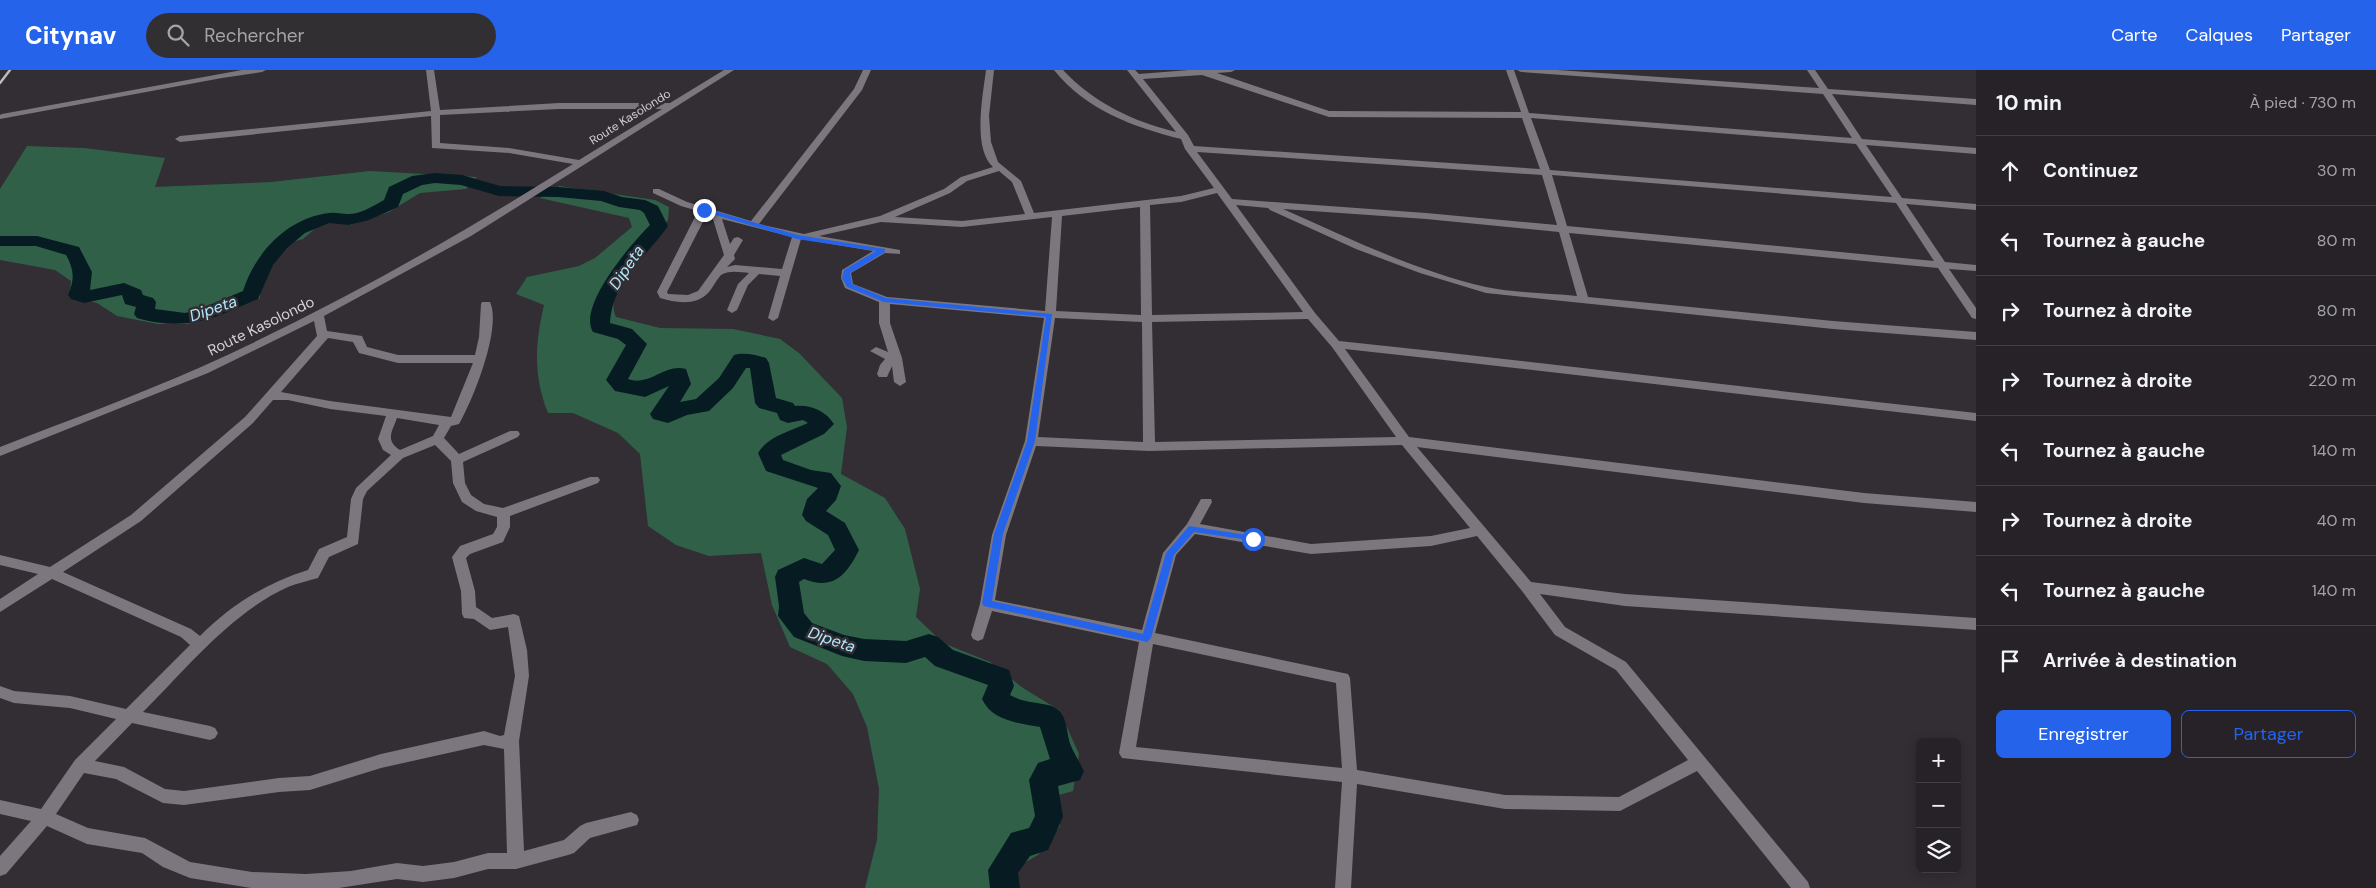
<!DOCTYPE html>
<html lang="fr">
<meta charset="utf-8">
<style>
body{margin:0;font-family:"DM Sans",sans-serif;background:#322f33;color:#f1f3f6}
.controls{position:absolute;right:15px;bottom:15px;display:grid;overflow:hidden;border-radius:8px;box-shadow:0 2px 12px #0003}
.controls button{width:45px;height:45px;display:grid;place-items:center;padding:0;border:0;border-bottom:1px solid #423f44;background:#262227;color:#f1f3f6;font:25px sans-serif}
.stop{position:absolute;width:15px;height:15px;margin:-11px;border:4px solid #2563eb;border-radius:50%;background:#fff}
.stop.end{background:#2563eb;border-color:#fff;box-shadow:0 1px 5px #0008}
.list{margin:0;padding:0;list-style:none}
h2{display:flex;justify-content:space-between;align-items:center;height:65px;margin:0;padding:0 20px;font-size:21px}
h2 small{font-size:16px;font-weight:400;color:#a4a4a7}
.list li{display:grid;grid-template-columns:32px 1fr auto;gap:15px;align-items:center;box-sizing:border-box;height:70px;padding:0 20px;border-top:1px solid #423f44}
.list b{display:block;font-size:19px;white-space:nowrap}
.list em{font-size:16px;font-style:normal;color:#a4a4a7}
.actions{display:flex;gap:10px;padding:15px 20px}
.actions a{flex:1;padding:11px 0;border:1px solid #2563eb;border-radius:8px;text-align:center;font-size:18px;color:#2563eb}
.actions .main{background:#2563eb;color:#fff}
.icon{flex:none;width:28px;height:28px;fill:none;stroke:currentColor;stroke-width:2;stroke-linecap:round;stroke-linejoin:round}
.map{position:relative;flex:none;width:1976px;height:818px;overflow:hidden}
header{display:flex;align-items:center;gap:30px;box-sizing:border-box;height:70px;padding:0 25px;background:#2563eb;color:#fff}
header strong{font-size:24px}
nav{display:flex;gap:28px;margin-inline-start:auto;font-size:18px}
.search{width:350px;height:45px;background:#322f33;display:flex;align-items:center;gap:12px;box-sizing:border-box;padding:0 18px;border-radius:28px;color:#a4a4a7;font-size:19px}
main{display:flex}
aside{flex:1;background:#262227}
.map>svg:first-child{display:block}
.green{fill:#306148}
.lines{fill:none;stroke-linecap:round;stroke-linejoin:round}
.river{fill:#061c22;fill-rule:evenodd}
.minor{fill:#7c777e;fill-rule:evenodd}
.rail{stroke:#bebabf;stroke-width:2.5}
.route{fill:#2563eb}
.labels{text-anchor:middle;stroke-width:5;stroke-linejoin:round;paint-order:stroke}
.far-street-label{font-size:12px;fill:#d3d0d4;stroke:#322e34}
.street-label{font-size:15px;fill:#d3d0d4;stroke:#322e34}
.water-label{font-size:16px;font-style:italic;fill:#b0e8fc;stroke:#322e34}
</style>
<header>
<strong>Citynav</strong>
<div class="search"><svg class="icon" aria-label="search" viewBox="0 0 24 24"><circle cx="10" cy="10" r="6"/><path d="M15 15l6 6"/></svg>Rechercher</div>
<nav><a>Carte</a><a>Calques</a><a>Partager</a></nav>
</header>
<main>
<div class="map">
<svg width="1976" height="818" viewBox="0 0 1976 818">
<rect width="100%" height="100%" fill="#322e34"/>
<g class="green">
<path d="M 27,76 L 84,78 L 165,88 L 155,117 L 271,112 L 370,101 L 477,107 L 466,119 L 420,123 L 389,142 L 351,155 L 330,152 L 318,156 L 303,169 L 292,172 L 261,206 L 260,228 L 188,254 L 158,254 L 117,246 L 97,233 L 70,226 L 71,211 L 55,200 L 0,190 L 0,119 Z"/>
<path d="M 559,116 L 655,130 L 669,137 L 668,150 C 651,172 602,218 616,247 L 660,258 L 733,259 L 780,269 L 799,283 L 842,328 L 847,357 L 841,404 L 885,428 L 905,459 L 920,519 L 916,547 L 943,573 L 990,592 L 1023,618 L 1059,640 L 1079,684 L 1073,721 L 1059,725 L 1060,756 L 1038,785 L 1015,798 L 1017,818 L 865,818 L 877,770 L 879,719 L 867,657 L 853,624 L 827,594 L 790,577 L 772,535 L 761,483 L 709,486 L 676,475 L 648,456 L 640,384 L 618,363 L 573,343 L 548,343 C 533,305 535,274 544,235 L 516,224 L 527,207 L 579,196 L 595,188 L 632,157 L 629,148 L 540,128 Z"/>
</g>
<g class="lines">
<path class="river" d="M 435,103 L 462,105 L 500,116 L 558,117 L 604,121 L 622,127 L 645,130 L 658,136 L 668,156 C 645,189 613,209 610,253 L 632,259 L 647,274 L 628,309 C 650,317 664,293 686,299 L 691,314 L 680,332 L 696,329 L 719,308 L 734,285 C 744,282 756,285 766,288 L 769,293 L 776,328 L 793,333 L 795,336 C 810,334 826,341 834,354 L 824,364 L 781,385 L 783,390 L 811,400 L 831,403 L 841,416 L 836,430 L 826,441 L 845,453 L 859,480 C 847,504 834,521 804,509 L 799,512 L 804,543 L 812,553 L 844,565 L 864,569 L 906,571 L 929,564 L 938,567 L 953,580 L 1009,600 L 1014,616 L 1010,625 C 1022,632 1035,632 1048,635 C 1069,640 1065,660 1071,676 C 1075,685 1080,693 1084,701 L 1080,710 L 1058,716 L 1063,747 L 1048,780 L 1030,786 L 1018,803 L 1020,818 L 990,818 L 988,800 L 1011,763 L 1029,758 L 1035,746 L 1029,710 L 1038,693 L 1050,689 L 1040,657 C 1019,653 992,651 982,629 L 988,615 L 935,596 L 925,587 L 906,593 L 864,591 L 842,586 L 794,567 L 778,546 L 779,536 L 775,507 L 778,500 L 804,488 L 822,494 L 835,480 L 828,465 L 806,451 L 802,445 L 807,429 L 818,418 L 766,401 L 758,383 C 768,366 791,361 808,353 L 803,350 L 788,353 L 780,350 L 777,343 L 759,338 L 755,333 L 750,298 L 746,298 L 733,318 L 709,341 L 687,345 L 668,353 L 653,349 L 650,344 L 669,316 L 645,327 L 615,321 L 606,310 L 626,275 L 618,269 L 593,262 C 577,236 632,173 650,155 L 644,143 L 640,140 L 619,137 L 601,131 L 558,127 L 499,126 L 461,115 L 435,113 L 422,115 L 403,124 L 398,137 L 369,150 L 349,155 L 329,153 L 305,163 L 287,178 L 273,195 L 258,229 C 212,249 188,262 137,248 L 134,244 L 136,237 L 125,234 L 122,225 L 84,233 L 71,229 L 68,225 C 75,210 74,199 66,185 L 36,176 L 0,176 L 0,166 L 37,166 L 79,177 L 92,202 L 90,220 L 124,213 L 141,220 L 143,225 L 153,228 L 156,232 L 155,239 L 185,243 L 200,239 L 243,221 C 255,183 287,148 329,143 C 336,142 342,144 348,144 C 361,144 373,136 384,130 L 389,117 L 412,106 Z"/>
<g class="minor">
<path d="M 242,0 L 266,0 L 262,2 L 222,8 L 0,49 L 0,45 L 2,44 Z"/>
<path d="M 426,0 L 434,0 L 440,40 L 559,33 L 670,33 L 724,0 L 734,0 L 471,166 L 324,246 L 327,261 L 362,266 L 367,277 L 398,285 L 475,285 L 479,267 L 481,234 L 482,232 L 490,232 C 502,258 473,330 459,354 L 451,356 L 444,368 L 459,384 L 510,361 L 518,361 L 520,364 L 518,367 L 463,392 L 465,413 L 471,425 L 484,434 L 503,438 L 590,407 L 598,407 L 600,410 L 598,413 L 510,446 L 510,457 L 503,472 L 470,484 L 466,488 L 475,521 L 476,537 L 492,548 L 514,544 L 519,546 L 527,580 L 529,606 L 519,671 L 524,781 L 564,770 L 580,756 L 586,753 L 631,742 L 637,745 L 639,750 L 637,755 L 590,768 L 574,783 L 568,785 L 516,799 L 488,799 L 454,808 L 423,812 L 397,809 L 339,818 L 251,818 L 190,808 L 163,797 L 142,783 L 87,774 L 47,756 L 6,804 L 0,806 L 0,786 L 31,751 L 0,744 L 0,730 L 41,739 L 75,690 L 116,649 L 70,638 L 14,633 L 0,628 L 0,616 L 14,621 L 70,626 L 126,639 L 190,575 L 181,567 L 52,509 L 0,542 L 0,529 L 38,504 L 0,495 L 0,485 L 50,497 L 131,445 L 245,347 L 317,266 L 314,251 L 208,303 L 0,386 L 0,377 C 67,351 135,326 201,297 C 330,239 453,169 573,94 L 509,83 L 432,78 L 431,46 L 180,72 L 175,69 L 180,66 L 431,41 ZM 559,39 L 662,39 L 579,90 L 509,78 L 440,73 L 440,45 ZM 328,268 L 353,272 L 359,283 L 398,293 L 473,293 L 451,347 L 330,331 L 281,322 ZM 273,330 L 288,330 L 330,339 L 386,346 L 378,369 L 383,380 L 391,385 L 356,418 L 351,429 L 347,467 L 319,479 L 308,500 C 266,513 231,535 200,566 L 191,559 L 63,502 L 141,451 L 253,353 ZM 397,348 L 439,355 L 433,366 L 400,380 C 385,370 392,362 397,348 ZM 435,375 L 451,391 L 453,413 L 462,432 L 476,441 L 497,447 L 497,457 L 493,464 L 460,476 L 452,487 L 461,521 L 462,544 L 464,548 L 474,549 L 490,560 L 508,557 L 515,606 L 504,665 L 500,666 L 484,661 L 381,684 L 310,706 L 279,708 L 184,721 L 165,719 L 124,697 L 95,691 L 132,653 L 210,670 L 215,668 L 218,663 L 215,658 L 210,656 L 143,642 C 186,599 232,542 288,517 C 298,513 308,511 318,508 L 329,487 L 358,474 L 363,429 L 367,421 L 403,388 ZM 484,675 L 504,679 L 507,783 L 488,783 L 454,792 L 423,796 L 397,793 L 351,801 L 306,804 L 252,802 L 190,792 L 145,768 L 88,758 L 56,744 L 84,703 L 116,709 L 163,733 L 184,735 L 279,722 L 310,720 L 381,698 Z"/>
<path d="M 863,0 L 871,0 L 862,20 L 759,154 L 804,164 L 880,146 L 944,119 L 961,107 L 993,97 C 972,78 983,25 986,0 L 994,0 L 989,46 L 991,72 L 998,92 L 1021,111 L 1034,143 L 1181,126 L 1214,118 L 1185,79 L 1181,69 C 1133,57 1086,40 1054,0 L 1063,0 C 1094,33 1132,51 1176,62 L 1127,0 L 1135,0 L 1139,4 L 1189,0 L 1235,0 L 1231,2 L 1217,3 L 1329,41 L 1521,42 L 1506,0 L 1514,0 L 1529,43 L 1852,68 L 1823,24 L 1521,2 L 1517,0 L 1557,0 L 1819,18 L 1807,0 L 1815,0 L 1828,19 L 1976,29 L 1976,35 L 1832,24 L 1862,69 L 1976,78 L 1976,84 L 1866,75 L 1902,128 L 1976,134 L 1976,140 L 1906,134 L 1945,192 L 1976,195 L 1976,201 L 1949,199 L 1976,238 L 1976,249 L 1972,248 L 1938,198 L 1569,163 L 1588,227 L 1833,251 L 1976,262 L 1976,270 L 1833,259 L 1486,223 L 1420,203 L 1356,179 L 1270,140 L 1268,138 L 1236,135 L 1315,243 L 1339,271 C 1552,293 1764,320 1976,343 L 1976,351 C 1766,328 1556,302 1345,279 L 1409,367 L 1864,423 L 1976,432 L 1976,442 L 1864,433 L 1417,377 L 1531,512 L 1625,524 L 1976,548 L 1976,560 L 1625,536 L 1540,524 L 1565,557 L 1626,592 L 1808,812 L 1810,818 L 1791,818 L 1697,701 L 1620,741 L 1505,739 L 1357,714 L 1351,818 L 1335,818 L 1342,712 L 1122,688 L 1119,683 L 1139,572 L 992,541 L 983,569 L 978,571 L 973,569 L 971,565 L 980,534 L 992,465 L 1025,371 L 1044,248 L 890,234 L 890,253 L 902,288 L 906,312 L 900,316 L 894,312 L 892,296 L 887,307 L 879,307 L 877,304 L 880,295 L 885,289 L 870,281 L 876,277 L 888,282 L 879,253 L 879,232 L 845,218 L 841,208 L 842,200 L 873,181 L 801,169 L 778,248 L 773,251 L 768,248 L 780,206 L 759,204 L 748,215 L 737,240 L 732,243 L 727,240 L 738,214 L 749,203 C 740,202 728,200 721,205 C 717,209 713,217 709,222 C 697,236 676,233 660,228 L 657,222 L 698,141 L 681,136 L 653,123 L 653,119 L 659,119 L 687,132 L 751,151 L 854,19 ZM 1202,5 L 1329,47 L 1522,48 L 1540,99 L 1194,76 L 1188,65 L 1143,9 ZM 1531,48 L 1856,74 L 1892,127 L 1550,100 ZM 1197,82 L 1542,105 L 1557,155 L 1426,143 L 1232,129 ZM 999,101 L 1012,112 L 1025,144 L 962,151 L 895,147 L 950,123 L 967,111 ZM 1552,105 L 1896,133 L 1934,191 L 1567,156 ZM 1217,123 L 1303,242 L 1152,245 L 1150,135 L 1181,132 ZM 1140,137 L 1141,245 L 1056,241 L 1062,146 ZM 1283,139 L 1426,149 L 1559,162 L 1577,226 C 1548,223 1515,223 1486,217 C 1416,201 1348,168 1283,139 ZM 707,144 L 712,146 L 724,185 L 698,221 L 688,225 L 668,224 L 667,222 ZM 1052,147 L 1045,241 L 887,227 L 853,214 L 851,203 L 885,183 L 900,184 L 900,180 L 819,166 L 881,152 L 962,157 ZM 722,149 L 792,167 L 782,199 L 735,195 L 727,197 L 735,189 L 734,185 L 743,170 L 738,167 L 734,168 L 730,174 ZM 1055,248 L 1142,252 L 1143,372 L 1038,367 ZM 1308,249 L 1332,277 L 1396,367 L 1155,372 L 1152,252 ZM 1402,375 L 1470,458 L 1431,466 L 1311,474 L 1200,454 L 1212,432 L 1211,429 L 1201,429 L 1187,454 L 1163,483 L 1142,560 L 995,530 L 1006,465 L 1036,376 L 1149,381 ZM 1195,464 L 1311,484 L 1431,476 L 1477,466 L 1522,521 L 1555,565 L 1616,600 L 1688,690 L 1619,727 L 1505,725 L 1357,700 L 1350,608 L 1348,604 L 1155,563 L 1176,485 ZM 1153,574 L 1336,613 L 1342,698 L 1136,677 Z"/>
</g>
<path class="rail" d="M 0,13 L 10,0"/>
</g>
<path class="route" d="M 704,138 L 798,165 L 885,179 L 885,182 L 850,203 L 852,214 L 886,228 L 1052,244 L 1035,371 L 1003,464 L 992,531 L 1143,564 L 1166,483 L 1189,456 L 1253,466 L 1257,469 L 1256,471 L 1194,462 L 1174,485 L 1151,568 L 1147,572 L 984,536 L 982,534 L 994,464 L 1027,371 L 1046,247 L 884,232 L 847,217 L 842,208 L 844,200 L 876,181 L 797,169 L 702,141 Z"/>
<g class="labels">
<g class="far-street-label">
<text transform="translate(630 47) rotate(-32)" y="4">Route Kasolondo</text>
</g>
<g class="street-label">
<text transform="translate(261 256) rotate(-26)" y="5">Route Kasolondo</text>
</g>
<g class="water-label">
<text transform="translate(626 197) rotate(-56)" y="6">Dipeta</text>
<text transform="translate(213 238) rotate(-19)" y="6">Dipeta</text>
<text transform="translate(832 569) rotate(19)" y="6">Dipeta</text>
</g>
</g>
</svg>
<div class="controls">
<button>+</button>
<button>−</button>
<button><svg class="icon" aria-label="layers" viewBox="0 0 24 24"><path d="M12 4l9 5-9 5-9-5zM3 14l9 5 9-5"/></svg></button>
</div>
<div class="stop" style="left:1253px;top:469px"></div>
<div class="stop end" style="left:704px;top:140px"></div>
</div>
<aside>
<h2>10 min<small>À pied · 730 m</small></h2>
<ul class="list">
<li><svg class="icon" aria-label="ahead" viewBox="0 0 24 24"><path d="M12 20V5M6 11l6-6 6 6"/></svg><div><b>Continuez</b></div><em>30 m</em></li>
<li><svg class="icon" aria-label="left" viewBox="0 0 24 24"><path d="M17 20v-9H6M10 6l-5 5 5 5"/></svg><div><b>Tournez à gauche</b></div><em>80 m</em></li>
<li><svg class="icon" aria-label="right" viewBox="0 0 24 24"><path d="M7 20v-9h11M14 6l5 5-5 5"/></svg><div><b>Tournez à droite</b></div><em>80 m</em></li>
<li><svg class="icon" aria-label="right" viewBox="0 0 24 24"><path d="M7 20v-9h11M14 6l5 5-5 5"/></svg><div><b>Tournez à droite</b></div><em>220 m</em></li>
<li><svg class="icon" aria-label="left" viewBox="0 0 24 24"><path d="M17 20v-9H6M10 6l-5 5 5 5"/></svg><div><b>Tournez à gauche</b></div><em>140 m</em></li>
<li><svg class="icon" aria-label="right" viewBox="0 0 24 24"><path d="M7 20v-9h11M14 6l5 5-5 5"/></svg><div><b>Tournez à droite</b></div><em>40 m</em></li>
<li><svg class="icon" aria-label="left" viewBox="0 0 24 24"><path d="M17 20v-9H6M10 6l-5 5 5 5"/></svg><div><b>Tournez à gauche</b></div><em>140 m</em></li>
<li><svg class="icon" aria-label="arrive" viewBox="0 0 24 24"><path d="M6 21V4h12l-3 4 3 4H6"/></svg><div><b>Arrivée à destination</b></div></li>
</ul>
<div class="actions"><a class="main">Enregistrer</a><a>Partager</a></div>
</aside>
</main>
